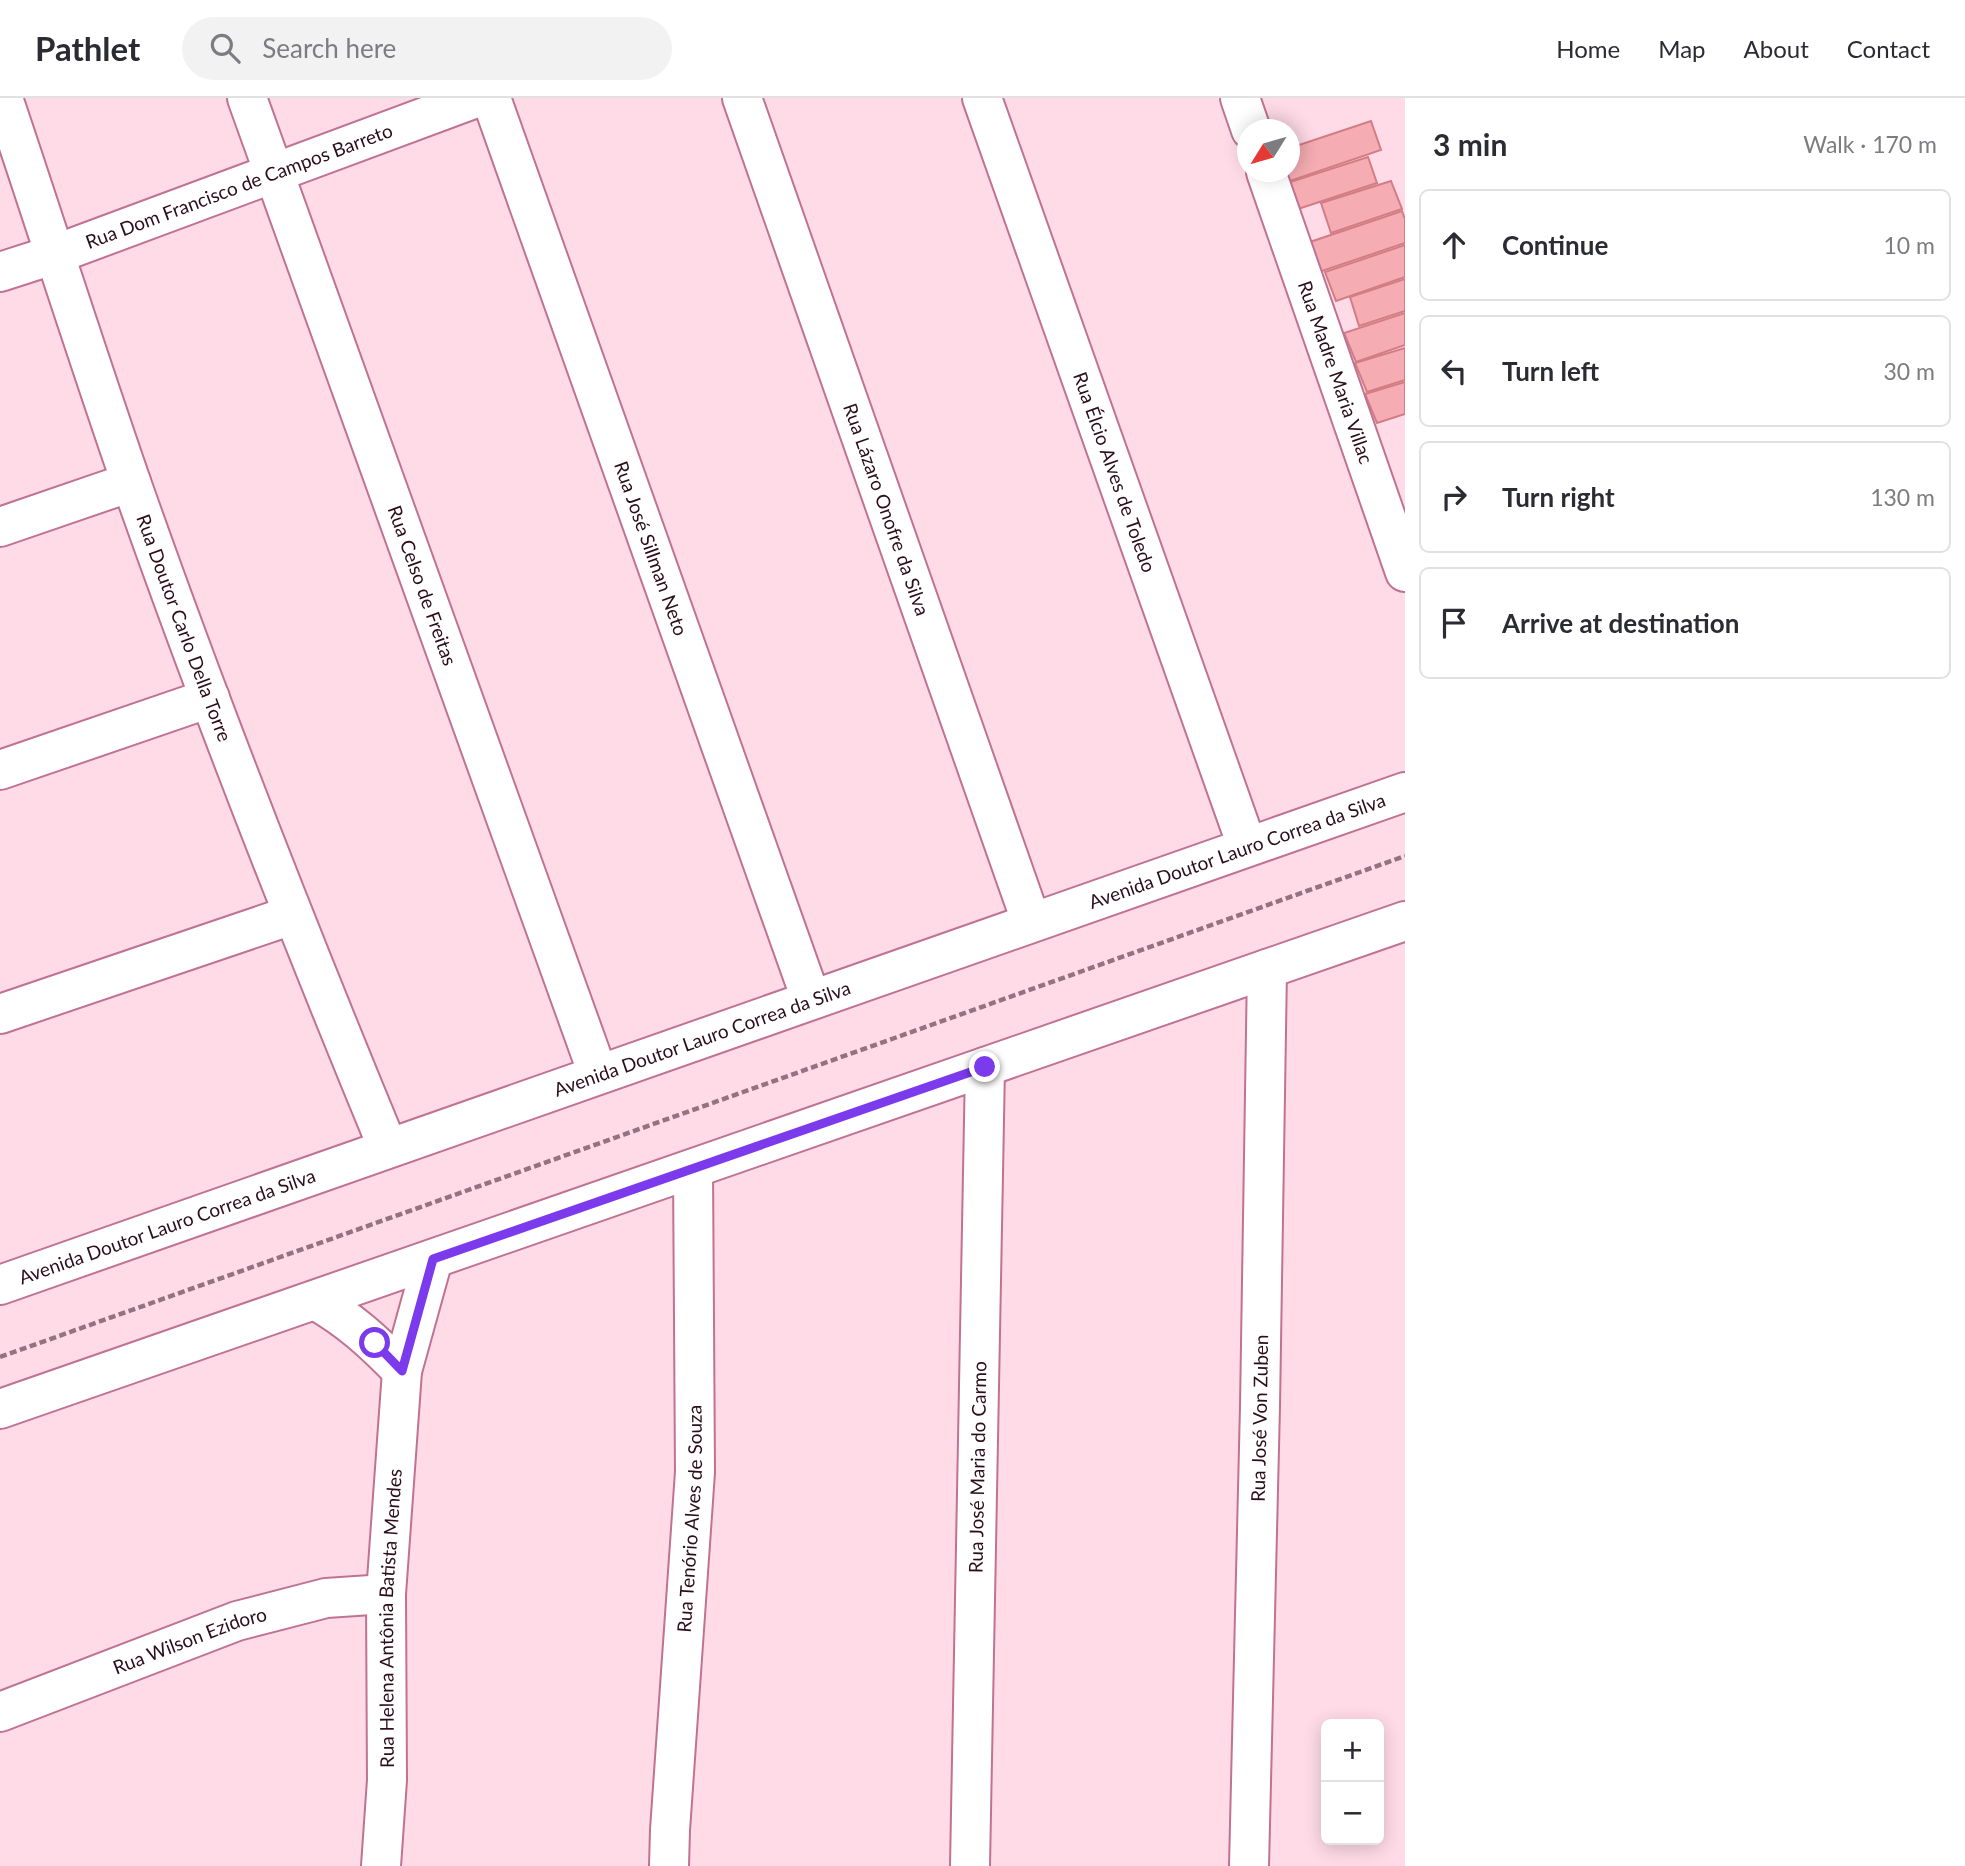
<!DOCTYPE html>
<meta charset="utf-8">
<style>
body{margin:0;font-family:Lato,sans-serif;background:#f2f2f3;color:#2b2b33}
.controls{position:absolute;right:21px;bottom:21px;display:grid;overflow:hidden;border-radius:10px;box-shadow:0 4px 18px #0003}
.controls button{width:63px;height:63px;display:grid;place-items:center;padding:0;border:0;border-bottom:2px solid #e1e1e2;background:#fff;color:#2b2b33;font:35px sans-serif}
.compass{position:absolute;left:1237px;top:21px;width:63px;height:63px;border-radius:50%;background:#fff;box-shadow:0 4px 18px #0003;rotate:233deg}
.stop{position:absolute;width:21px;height:21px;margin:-16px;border:5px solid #7c3aed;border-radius:50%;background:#fff}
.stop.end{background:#7c3aed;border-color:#fff;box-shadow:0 2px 7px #0008}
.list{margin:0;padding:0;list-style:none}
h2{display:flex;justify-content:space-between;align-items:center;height:91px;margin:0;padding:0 28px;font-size:30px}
h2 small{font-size:23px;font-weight:400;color:#7c7c81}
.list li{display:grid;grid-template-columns:46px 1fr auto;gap:21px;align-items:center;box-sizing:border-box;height:112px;margin:0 14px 14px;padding:0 14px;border:2px solid #e1e1e2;border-radius:10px}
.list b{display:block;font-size:26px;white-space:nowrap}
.list em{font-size:23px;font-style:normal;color:#7c7c81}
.icon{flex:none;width:38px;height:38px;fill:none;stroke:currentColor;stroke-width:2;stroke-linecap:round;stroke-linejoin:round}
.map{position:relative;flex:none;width:1405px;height:1768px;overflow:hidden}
header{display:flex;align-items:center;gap:42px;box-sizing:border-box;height:98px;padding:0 35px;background:#fff;border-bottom:2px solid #e1e1e2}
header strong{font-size:33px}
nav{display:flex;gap:38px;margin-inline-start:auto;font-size:24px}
.search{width:490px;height:63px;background:#f2f2f3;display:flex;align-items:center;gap:18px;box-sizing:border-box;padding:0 24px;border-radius:38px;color:#7c7c81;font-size:26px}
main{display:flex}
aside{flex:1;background:#fff}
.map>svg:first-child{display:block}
.building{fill:#f5acb2;stroke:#d27d85;stroke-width:2}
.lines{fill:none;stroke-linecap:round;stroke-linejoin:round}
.minor-casing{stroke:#c07292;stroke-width:42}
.major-casing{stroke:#c07292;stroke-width:42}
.path{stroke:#947380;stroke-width:4.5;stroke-dasharray:7 3.5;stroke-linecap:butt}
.minor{stroke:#fff;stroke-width:38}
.major{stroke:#fff;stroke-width:38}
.route{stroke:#7c3aed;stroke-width:9}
.labels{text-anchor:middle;stroke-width:5;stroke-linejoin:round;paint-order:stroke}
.street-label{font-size:19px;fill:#2b0d1b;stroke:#ffdbe8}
</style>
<header>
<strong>Pathlet</strong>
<div class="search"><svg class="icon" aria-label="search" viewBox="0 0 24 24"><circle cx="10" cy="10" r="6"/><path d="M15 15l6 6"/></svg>Search here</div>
<nav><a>Home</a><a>Map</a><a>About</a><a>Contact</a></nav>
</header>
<main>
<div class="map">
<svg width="1405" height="1768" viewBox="0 0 1405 1768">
<rect width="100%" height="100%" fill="#ffdbe8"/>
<g class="building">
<path d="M 1371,23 L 1381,52 L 1284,85 L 1281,74 L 1290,74 L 1290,50 Z"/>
<path d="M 1368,59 L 1377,85 L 1298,111 L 1287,85 Z"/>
<path d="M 1391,83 L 1402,111 L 1331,135 L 1321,105 Z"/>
<path d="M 1402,113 L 1405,121 L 1405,145 L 1316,175 L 1307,145 Z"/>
<path d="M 1405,147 L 1405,179 L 1336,203 L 1325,174 Z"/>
<path d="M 1405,181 L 1405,213 L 1359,228 L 1350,199 Z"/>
<path d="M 1405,215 L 1405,247 L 1356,264 L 1344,235 Z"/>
<path d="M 1405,250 L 1405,282 L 1367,294 L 1355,265 Z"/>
<path d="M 1405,284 L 1405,316 L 1377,325 L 1365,296 Z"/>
</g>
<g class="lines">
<g class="minor-casing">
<g id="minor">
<path id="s1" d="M 3,0 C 46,128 87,257 131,384 C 210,609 297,830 388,1050"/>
<path id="s2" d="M 247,0 L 598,976"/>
<path id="s3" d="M 491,0 L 811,901"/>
<path id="s4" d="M 742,0 L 1031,823"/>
<path id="s5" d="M 982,0 L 1247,748"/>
<path d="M 1240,0 L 1251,32"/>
<path id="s6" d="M 1266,74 L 1405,474"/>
<path id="s7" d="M 0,174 L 56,156 L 476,0"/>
<path d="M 0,429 L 131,384"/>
<path d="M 0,672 L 210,600"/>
<path d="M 0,916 L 292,817"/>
<path d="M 315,1202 C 350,1222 374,1244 402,1273"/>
<path id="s8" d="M 0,1614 L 237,1523 L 326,1500 L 386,1496"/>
<path id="s9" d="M 381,1768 L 387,1682 L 386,1496 L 402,1273 L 433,1161"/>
<path id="s10" d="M 669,1768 L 670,1732 L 695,1374 L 693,1071"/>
<path id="s11" d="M 970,1768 L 985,969"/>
<path id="s12" d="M 1249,1768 L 1260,1308 L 1267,871"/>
</g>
</g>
<g class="major-casing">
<g id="major">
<path id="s13" d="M 0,1187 L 1405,694"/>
<path d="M 0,1311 L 1405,823"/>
</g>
</g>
<path class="path" d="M 0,1259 L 1405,758"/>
<use href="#minor" class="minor"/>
<use href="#major" class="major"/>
</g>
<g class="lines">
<path class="route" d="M 375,1245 L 402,1273 L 433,1161 L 985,969"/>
</g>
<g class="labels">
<g class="street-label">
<text dy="7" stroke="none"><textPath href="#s7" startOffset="254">Rua Dom Francisco de Campos Barreto</textPath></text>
<text dy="7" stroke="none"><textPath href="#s6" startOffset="212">Rua Madre Maria Villac</textPath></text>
<text dy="7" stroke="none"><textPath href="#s5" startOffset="397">Rua Élcio Alves de Toledo</textPath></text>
<text dy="7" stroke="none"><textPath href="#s4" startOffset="436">Rua Lázaro Onofre da Silva</textPath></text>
<text dy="7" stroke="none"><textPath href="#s3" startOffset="478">Rua José Sillman Neto</textPath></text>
<text dy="7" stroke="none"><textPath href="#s2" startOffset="518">Rua Celso de Freitas</textPath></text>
<text dy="7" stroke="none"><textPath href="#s1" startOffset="560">Rua Doutor Carlo Della Torre</textPath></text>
<text dy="7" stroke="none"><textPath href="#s13" startOffset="1311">Avenida Doutor Lauro Correa da Silva</textPath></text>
<text dy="7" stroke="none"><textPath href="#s13" startOffset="744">Avenida Doutor Lauro Correa da Silva</textPath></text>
<text dy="7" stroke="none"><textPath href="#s13" startOffset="177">Avenida Doutor Lauro Correa da Silva</textPath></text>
<text dy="7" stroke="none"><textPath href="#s12" startOffset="448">Rua José Von Zuben</textPath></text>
<text dy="7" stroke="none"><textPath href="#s11" startOffset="399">Rua José Maria do Carmo</textPath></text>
<text dy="7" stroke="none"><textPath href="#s10" startOffset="348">Rua Tenório Alves de Souza</textPath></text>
<text dy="7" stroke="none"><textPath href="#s9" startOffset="248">Rua Helena Antônia Batista Mendes</textPath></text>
<text dy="7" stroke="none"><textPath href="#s8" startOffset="203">Rua Wilson Ezidoro</textPath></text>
</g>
</g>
</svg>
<div class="controls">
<button>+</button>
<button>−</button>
</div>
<svg class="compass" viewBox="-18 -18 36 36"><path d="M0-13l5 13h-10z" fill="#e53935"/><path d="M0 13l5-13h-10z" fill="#7c7c81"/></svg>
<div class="stop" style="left:375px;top:1245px"></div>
<div class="stop end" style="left:985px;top:969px"></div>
</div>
<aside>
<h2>3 min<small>Walk · 170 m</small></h2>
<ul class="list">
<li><svg class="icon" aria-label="ahead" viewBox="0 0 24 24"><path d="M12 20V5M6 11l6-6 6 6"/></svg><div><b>Continue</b></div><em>10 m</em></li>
<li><svg class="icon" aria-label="left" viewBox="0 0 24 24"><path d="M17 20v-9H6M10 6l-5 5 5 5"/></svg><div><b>Turn left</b></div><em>30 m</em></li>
<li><svg class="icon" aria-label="right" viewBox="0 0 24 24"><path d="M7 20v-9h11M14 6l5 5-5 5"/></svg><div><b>Turn right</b></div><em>130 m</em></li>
<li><svg class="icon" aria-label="arrive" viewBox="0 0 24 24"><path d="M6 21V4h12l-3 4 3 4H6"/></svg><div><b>Arrive at destination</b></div></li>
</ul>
</aside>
</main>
